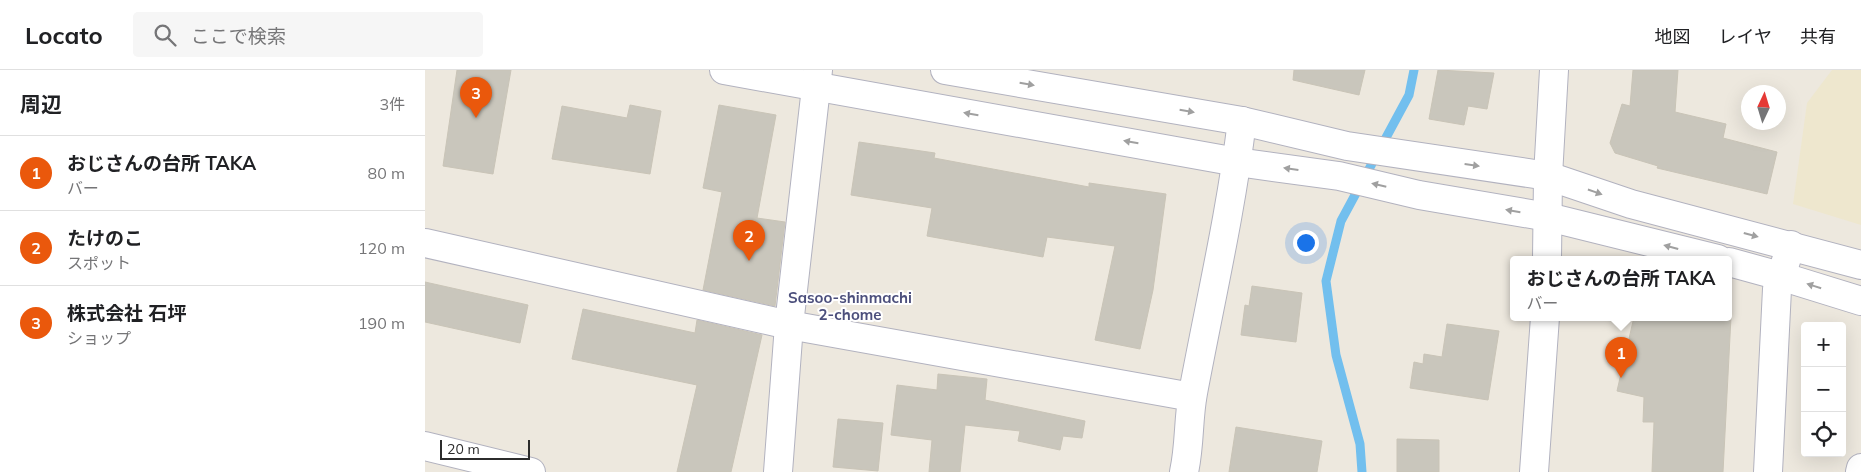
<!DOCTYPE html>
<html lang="ja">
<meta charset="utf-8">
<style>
body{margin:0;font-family:Mulish,"Noto Sans JP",sans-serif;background:#f6f6f6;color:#202124}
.controls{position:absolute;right:15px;bottom:15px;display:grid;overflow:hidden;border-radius:5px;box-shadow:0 5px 20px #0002}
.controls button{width:45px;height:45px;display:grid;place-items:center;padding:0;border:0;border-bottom:1px solid #e0e0e0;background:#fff;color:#202124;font:25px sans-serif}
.compass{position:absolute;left:1316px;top:15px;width:45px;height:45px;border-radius:50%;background:#fff;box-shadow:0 5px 20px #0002;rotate:4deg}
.scale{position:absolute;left:15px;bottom:12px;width:90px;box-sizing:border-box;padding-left:5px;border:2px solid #2c2c2c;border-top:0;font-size:14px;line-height:18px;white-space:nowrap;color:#2c2c2c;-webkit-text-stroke:4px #fff;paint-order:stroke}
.you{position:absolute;left:880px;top:172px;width:18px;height:18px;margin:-12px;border:4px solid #fff;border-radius:50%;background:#1a73e8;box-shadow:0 0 0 8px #1a73e833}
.badge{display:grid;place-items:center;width:32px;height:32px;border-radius:50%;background:#ea580c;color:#fff;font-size:16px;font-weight:700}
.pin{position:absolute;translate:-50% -41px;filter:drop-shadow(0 1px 2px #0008)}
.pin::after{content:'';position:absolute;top:26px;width:18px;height:15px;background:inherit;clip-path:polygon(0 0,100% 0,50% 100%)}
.popup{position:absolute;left:1085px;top:186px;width:222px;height:65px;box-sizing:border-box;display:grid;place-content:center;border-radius:5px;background:#fff;filter:drop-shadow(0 1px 4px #0005);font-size:16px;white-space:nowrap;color:#757577}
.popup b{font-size:19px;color:#202124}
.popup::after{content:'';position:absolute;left:50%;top:100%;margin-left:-10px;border:10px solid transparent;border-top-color:#fff}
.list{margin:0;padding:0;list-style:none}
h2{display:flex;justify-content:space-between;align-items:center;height:65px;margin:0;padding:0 20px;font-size:21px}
h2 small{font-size:16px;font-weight:400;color:#757577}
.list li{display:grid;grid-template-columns:32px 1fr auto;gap:15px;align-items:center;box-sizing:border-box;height:75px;padding:0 20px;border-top:1px solid #e0e0e0}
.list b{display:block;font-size:19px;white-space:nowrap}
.list p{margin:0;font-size:16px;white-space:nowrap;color:#757577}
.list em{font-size:16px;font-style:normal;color:#757577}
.icon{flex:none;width:28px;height:28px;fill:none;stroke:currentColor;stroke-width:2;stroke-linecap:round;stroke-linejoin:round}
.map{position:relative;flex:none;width:1436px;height:402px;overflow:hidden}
header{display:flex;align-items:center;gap:30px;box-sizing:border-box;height:70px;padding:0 25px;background:#fff;border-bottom:1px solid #e0e0e0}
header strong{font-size:24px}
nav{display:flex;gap:28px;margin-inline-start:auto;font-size:18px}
.search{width:350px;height:45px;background:#f6f6f6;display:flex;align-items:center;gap:12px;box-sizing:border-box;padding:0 18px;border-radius:5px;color:#757577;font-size:19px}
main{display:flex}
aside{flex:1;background:#fff}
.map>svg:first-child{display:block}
.education{fill:#eee7ce}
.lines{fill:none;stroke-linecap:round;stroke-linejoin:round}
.stream{stroke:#72bfee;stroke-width:9}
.building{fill:#c9c6bc;stroke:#c9c4b7}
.minor-casing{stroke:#b2b2bf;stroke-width:30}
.minor{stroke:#fff;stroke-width:28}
.oneway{fill:#a0a0a0}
.labels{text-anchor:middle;stroke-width:4;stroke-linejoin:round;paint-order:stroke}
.neighbourhood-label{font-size:15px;font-weight:bold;fill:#4c4f7c;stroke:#fff}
</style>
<header>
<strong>Locato</strong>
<div class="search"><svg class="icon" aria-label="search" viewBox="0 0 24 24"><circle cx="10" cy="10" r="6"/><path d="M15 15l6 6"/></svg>ここで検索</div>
<nav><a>地図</a><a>レイヤ</a><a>共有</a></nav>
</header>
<main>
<aside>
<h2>周辺<small>3件</small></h2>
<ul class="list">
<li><span class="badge">1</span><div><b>おじさんの台所 TAKA</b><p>バー</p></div><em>80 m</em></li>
<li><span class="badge">2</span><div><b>たけのこ</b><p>スポット</p></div><em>120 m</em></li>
<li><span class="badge">3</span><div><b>株式会社 石坪</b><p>ショップ</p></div><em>190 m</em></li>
</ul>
</aside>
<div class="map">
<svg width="1436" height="402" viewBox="0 0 1436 402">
<rect width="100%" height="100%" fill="#ede8de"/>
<path class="education" d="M 1407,0 L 1436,0 L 1436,155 L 1368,134 L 1382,33 Z"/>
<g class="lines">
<path class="stream" d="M 937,402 L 935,374 L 911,285 L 901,211 L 916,151 L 984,25 L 989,0"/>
</g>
<g class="building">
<path d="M 32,0 L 86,0 L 68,104 L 18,96 Z"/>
<path d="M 869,0 L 940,0 L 934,25 L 868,10 Z"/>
<path d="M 1013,0 L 1069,3 L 1062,39 L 1043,36 L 1039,55 L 1004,49 Z"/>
<path d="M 1208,0 L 1253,0 L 1250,42 L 1301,54 L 1298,68 L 1352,82 L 1342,124 L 1232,98 L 1233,96 L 1190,83 L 1185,73 L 1197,34 L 1205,36 Z"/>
<path d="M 205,35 L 236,41 L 225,104 L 127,89 L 137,36 L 202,48 Z"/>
<path d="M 294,35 L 351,45 L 332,148 L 360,152 L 350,236 L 278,220 L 297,122 L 278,118 Z"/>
<path d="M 434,72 L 510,83 L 509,88 L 664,117 L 664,113 L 741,124 L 728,220 L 715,279 L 670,270 L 690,176 L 622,167 L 618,187 L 502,166 L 507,138 L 426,125 Z"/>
<path d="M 0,212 L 103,235 L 95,273 L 0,252 Z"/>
<path d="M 827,216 L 877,223 L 871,272 L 816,265 L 820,235 L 824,236 Z"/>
<path d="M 158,239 L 270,263 L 272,250 L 337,265 L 306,402 L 252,402 L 272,315 L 147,289 Z"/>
<path d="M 1209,247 L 1306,247 L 1298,402 L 1227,402 L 1229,352 L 1218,352 L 1219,327 L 1192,321 Z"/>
<path d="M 1022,254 L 1074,261 L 1063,330 L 985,318 L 989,292 L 998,294 L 999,284 L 1017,287 Z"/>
<path d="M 513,304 L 562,309 L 560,330 L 660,351 L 657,368 L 638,366 L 635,380 L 593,371 L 595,361 L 540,355 L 535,402 L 504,402 L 507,370 L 466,365 L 472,315 L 512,320 Z"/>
<path d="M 413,349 L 458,353 L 453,401 L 408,397 Z"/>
<path d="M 811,357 L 897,371 L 892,402 L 804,402 Z"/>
<path d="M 972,369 L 1014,370 L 1014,402 L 972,402 Z"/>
</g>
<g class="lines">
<g class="minor-casing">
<g id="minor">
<path d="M 299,0 L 812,92 L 914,106 L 994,125 L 1123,147 L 1293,189"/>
<path d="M 520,0 L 817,51 L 922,76 L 1123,106 L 1206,134 L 1436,195"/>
<path d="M 0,173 L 364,255 L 767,327"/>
<path d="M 1122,189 L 1123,106 L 1129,0"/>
<path d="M 1304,192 L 1355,206 L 1436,231"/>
<path d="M 0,376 L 106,402"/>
<path d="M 353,402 L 364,255 L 393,0"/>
<path d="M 759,402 C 765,375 763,349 768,323 C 785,232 806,142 817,51"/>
<path d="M 1109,402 L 1120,247"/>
<path d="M 1343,402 L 1352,219 L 1366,175"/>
<path d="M 1435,402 L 1436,398"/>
</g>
</g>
<use href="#minor" class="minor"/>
</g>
<defs><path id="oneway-solid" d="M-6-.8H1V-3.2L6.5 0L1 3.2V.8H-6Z" transform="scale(1.25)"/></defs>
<g class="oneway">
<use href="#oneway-solid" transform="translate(602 14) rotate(10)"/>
<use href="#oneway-solid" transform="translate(762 41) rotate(10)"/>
<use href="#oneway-solid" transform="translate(546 44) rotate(-170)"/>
<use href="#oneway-solid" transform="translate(706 72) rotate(-170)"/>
<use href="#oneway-solid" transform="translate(1047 95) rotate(8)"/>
<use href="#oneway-solid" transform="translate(866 99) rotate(-172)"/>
<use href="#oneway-solid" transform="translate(954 115) rotate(-167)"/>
<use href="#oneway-solid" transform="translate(1170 122) rotate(19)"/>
<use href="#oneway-solid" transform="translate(1088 141) rotate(-170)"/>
<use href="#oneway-solid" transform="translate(1326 165) rotate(15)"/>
<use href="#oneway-solid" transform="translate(1246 177) rotate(-165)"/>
<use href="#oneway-solid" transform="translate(1389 216) rotate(-163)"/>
</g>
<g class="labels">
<g class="neighbourhood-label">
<text x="425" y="233">Sasoo-shinmachi<tspan x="425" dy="17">2-chome</tspan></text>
</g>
</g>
</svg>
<div class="controls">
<button>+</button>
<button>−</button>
<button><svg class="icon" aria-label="locate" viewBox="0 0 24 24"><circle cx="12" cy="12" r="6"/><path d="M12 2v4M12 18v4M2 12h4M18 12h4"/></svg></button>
</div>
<svg class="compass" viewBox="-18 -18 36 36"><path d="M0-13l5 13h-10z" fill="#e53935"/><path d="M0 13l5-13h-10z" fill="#757577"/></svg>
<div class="scale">20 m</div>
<div class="you"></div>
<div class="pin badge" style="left:1196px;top:308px">1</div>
<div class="popup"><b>おじさんの台所 TAKA</b>バー</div>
<div class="pin badge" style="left:324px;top:191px">2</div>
<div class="pin badge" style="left:51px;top:48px">3</div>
</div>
</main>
